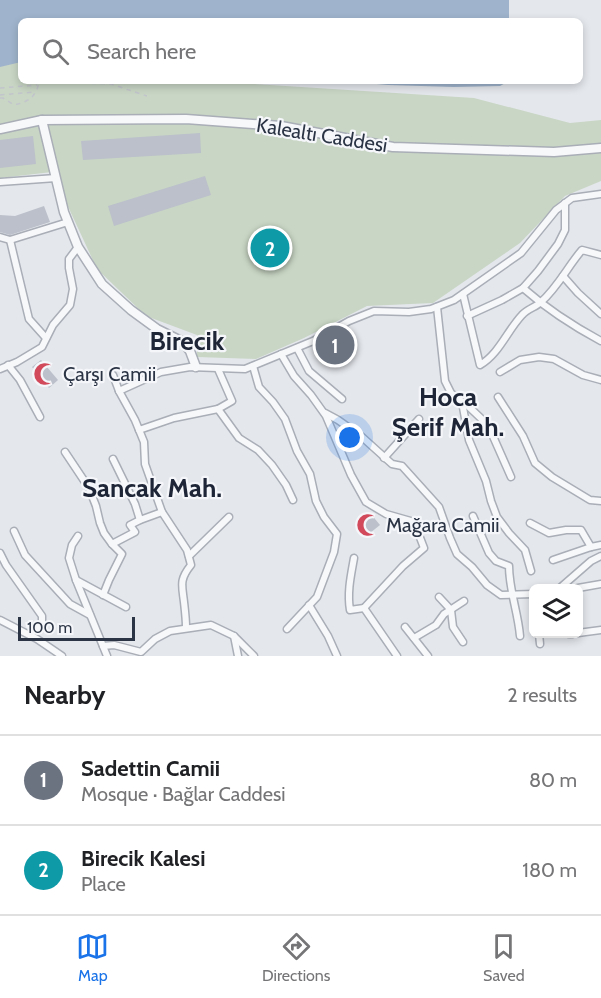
<!DOCTYPE html>
<meta charset="utf-8">
<style>
body{margin:0;font-family:Cabin,sans-serif;background:#f6f6f6;color:#202124}
.controls{position:absolute;right:18px;bottom:18px;display:grid;overflow:hidden;border-radius:9px;box-shadow:0 3px 9px #0003}
.controls button{width:54px;height:54px;display:grid;place-items:center;padding:0;border:0;border-bottom:2px solid #e0e0e0;background:#fff;color:#202124;font:30px sans-serif}
.scale{position:absolute;left:18px;bottom:15px;width:117px;box-sizing:border-box;padding-left:6px;border:3px solid #2b3445;border-top:0;font-size:16px;line-height:21px;white-space:nowrap;color:#2b3445;-webkit-text-stroke:4px #f4f6f9;paint-order:stroke}
.you{position:absolute;left:350px;top:438px;width:21px;height:21px;margin:-15px;border:4px solid #fff;border-radius:50%;background:#1a73e8;box-shadow:0 0 0 9px #1a73e833}
.badge{display:grid;place-items:center;width:39px;height:39px;border-radius:50%;background:#1a73e8;color:#fff;font-size:20px;font-weight:700}
.pin{position:absolute;translate:-50% -50%;border:3px solid #fff;box-shadow:0 2px 6px #0006}
.list{margin:0;padding:0;list-style:none}
h2{display:flex;justify-content:space-between;align-items:center;height:78px;margin:0;padding:0 24px;font-size:26px}
h2 small{font-size:20px;font-weight:400;color:#757577}
.list li{display:grid;grid-template-columns:39px 1fr auto;gap:18px;align-items:center;box-sizing:border-box;height:90px;padding:0 24px;border-top:2px solid #e0e0e0}
.list b{display:block;font-size:22px;white-space:nowrap}
.list p{margin:0;font-size:20px;white-space:nowrap;color:#757577}
.list em{font-size:20px;font-style:normal;color:#757577}
.icon{flex:none;width:33px;height:33px;fill:none;stroke:currentColor;stroke-width:2;stroke-linecap:round;stroke-linejoin:round}
.map{position:relative;flex:none;width:601px;height:656px;overflow:hidden}
.search{position:absolute;background:#fff;box-shadow:0 3px 9px #0003;left:18px;right:18px;top:18px;height:66px;display:flex;align-items:center;gap:15px;box-sizing:border-box;padding:0 21px;border-radius:9px;color:#757577;font-size:22px}
.sheet{height:258px;background:#fff}
nav{display:flex;justify-content:space-around;align-items:center;box-sizing:border-box;height:84px;border-top:2px solid #e0e0e0;background:#fff;font-size:16px;color:#757577}
nav a{display:grid;justify-items:center;gap:3px}
nav .on{color:#1a73e8}
.map>svg:first-child{display:block}
.green{fill:#c9d6c5}
.water{fill:#9fb4cc}
.building{fill:#bbc0ca}
.lines{fill:none;stroke-linecap:round;stroke-linejoin:round}
.minor-casing{stroke:#a9aeb7;stroke-width:9}
.tertiary-casing{stroke:#a9aeb7;stroke-width:11}
.path{stroke:#c2c5cb;stroke-width:1.5;stroke-dasharray:4.5 4.5;stroke-linecap:butt}
.minor{stroke:#f7f8fa;stroke-width:6}
.tertiary{stroke:#f7f8fa;stroke-width:8}
.labels{text-anchor:middle;stroke-width:4.5;stroke-linejoin:round;paint-order:stroke}
.street-label{font-size:20px;fill:#2b3445;stroke:#f4f6f9}
.poi-label{font-size:20px;fill:#2b3445;stroke:#f4f6f9;text-anchor:start}
.district-label{font-size:26px;font-weight:bold;fill:#1d2536;stroke:#f4f6f9}
</style>
<div class="map">
<svg width="601" height="656" viewBox="0 0 601 656">
<rect width="100%" height="100%" fill="#e4e7ec"/>
<path class="green" d="M 0,46 L 21,47 L 21,81 L 209,81 L 474,98 L 570,123 L 601,120 L 601,181 L 565,196 L 520,243 L 433,303 L 367,306 L 304,338 L 256,359 L 197,357 L 197,335 L 146,316 L 97,269 L 52,172 L 0,178 Z"/>
<g class="water">
<path d="M 0,0 L 509,0 L 509,21 L 21,21 L 21,62 L 0,67 Z"/>
<path d="M 342,81 L 509,81 L 500,86 L 454,87 L 388,85 Z"/>
</g>
<g class="building">
<path d="M 200,133 L 201,153 L 83,160 L 81,141 Z"/>
<path d="M 33,136 L 36,164 L 0,168 L 0,140 Z"/>
<path d="M 205,176 L 211,195 L 114,226 L 108,206 Z"/>
<path d="M 44,206 L 50,222 L 10,235 L 0,232 L 0,215 L 15,216 Z"/>
<path d="M 336,334 L 348,351 L 335,359 L 324,341 Z"/>
<path d="M 41,360 L 58,380 L 49,388 L 32,367 Z"/>
<path d="M 370,513 L 380,525 L 365,537 L 356,525 Z"/>
</g>
<g class="lines">
<g class="minor-casing">
<g id="minor">
<path d="M 0,182 L 56,178"/>
<path d="M 0,237 L 10,240 L 68,222"/>
<path d="M 10,240 L 29,319 L 46,338"/>
<path d="M 563,276 L 578,293 L 601,314"/>
<path d="M 523,288 C 547,309 573,326 601,341"/>
<path d="M 463,294 L 480,365 C 499,354 507,331 522,315 C 527,309 536,307 541,302 C 558,287 568,266 582,250 L 601,255"/>
<path d="M 437,307 L 445,381 L 451,393 L 469,407 L 488,425 L 511,477"/>
<path d="M 467,316 L 502,300 L 523,288 L 538,271 L 558,244 L 565,230 L 565,203"/>
<path d="M 297,348 L 309,371 L 342,399"/>
<path d="M 281,354 L 294,376 L 311,395 L 326,416 L 351,475 L 366,502 L 386,514 L 414,522 L 424,548 L 403,566 L 364,608 L 397,656"/>
<path d="M 8,365 L 20,380 L 40,417"/>
<path d="M 253,366 L 259,387 L 273,402 L 285,419 L 297,451 L 310,474 L 316,501 L 324,517 L 337,534 L 334,552 L 317,597 L 287,629"/>
<path d="M 0,369 L 17,362 L 42,347 L 53,325 L 70,305 L 73,289 L 69,268 L 69,259 L 78,247"/>
<path d="M 218,369 L 232,401 L 218,409 L 239,438 L 258,450 L 272,465 L 286,485 L 293,500"/>
<path d="M 500,372 L 520,360 L 539,357 L 554,359 L 583,375 L 601,380"/>
<path d="M 113,375 L 119,391 L 135,420 L 144,442 L 145,464 L 162,512 L 187,550 L 191,565 C 179,580 182,585 184,602 C 185,611 186,619 186,627"/>
<path d="M 119,391 L 161,372 L 190,367 L 245,369 L 313,341 L 349,321 L 374,311 L 409,312 L 431,309 L 454,300 L 521,253 L 556,210 L 572,198 L 601,194"/>
<path d="M 498,397 L 523,436 L 535,463 L 552,477 L 590,500 L 601,501"/>
<path d="M 462,402 L 469,440 L 486,481 L 491,501 L 497,517 L 509,533 L 525,550 L 531,571"/>
<path d="M 325,413 L 338,420 L 362,437 L 392,464 L 402,466 L 439,507 L 450,538 L 457,554 L 472,567 L 487,585 L 501,595 L 534,594"/>
<path d="M 139,430 L 174,418 L 218,409"/>
<path d="M 65,452 L 89,488 L 96,506 L 100,523 L 104,533 L 112,544"/>
<path d="M 384,458 L 419,419"/>
<path d="M 113,459 L 135,504 L 140,520"/>
<path d="M 473,516 L 489,553 L 496,561 L 509,566 C 509,590 518,612 520,636"/>
<path d="M 530,523 L 549,533 L 566,530 L 581,530 L 591,547"/>
<path d="M 14,531 L 25,555 L 70,604 L 90,615"/>
<path d="M 78,536 L 72,545 L 69,558 L 76,580 L 107,656"/>
<path d="M 0,553 L 6,565 L 42,616 L 42,623 L 30,635"/>
<path d="M 189,556 L 229,517"/>
<path d="M 354,558 C 351,575 347,592 350,610 L 364,608"/>
<path d="M 553,560 L 591,547 L 601,545"/>
<path d="M 76,580 L 126,607"/>
<path d="M 560,588 L 591,561 L 601,556"/>
<path d="M 578,588 L 601,584"/>
<path d="M 103,595 L 109,580 L 122,554 L 112,544 L 135,532 L 130,525 L 140,520 L 162,512"/>
<path d="M 439,597 L 451,610 L 453,627 L 463,642"/>
<path d="M 309,605 L 328,636 L 337,656"/>
<path d="M 0,620 L 37,639 L 62,656"/>
<path d="M 405,627 L 428,656"/>
<path d="M 578,633 L 601,630"/>
<path d="M 539,634 L 540,644"/>
<path d="M 569,634 L 572,634"/>
<path d="M 234,636 L 238,656"/>
<path d="M 414,638 L 436,625 L 444,614 L 464,601"/>
<path d="M 103,646 L 114,645 L 141,652 L 155,639 L 170,631 L 211,625 L 234,636 L 254,656"/>
</g>
</g>
<g class="tertiary-casing">
<g id="tertiary">
<path d="M 42,120 L 64,212 L 78,247 L 102,284 L 131,310 L 157,329 L 183,342 L 190,351 L 196,367"/>
<path d="M 0,129 L 42,120 L 186,119 L 281,126 L 393,147 L 554,152 L 601,148"/>
</g>
</g>
<g class="path">
<path d="M 74,81 L 77,83 L 111,84 L 147,96"/>
<path d="M 0,88 L 37,85"/>
<path d="M 0,95 L 35,92"/>
<path d="M 0,98 L 3,98 L 14,105 C 23,103 32,100 36,91 C 38,88 38,84 40,81"/>
</g>
<use href="#minor" class="minor"/>
<use href="#tertiary" class="tertiary"/>
</g>
<defs>
<g id="mosque-bare" transform="scale(1.8)"><path d="M3.5-4.9A6 6 0 1 0 3.5 4.9A5 5 0 1 1 3.5-4.9Z" fill="#d1495b" stroke="#f4f6f9" stroke-width="2.5" paint-order="stroke"/></g>
</defs>
<g fill-rule="evenodd">
<use href="#mosque-bare" x="45" y="374"/>
<use href="#mosque-bare" x="368" y="525"/>
</g>
<g class="labels">
<g class="street-label">
<text transform="translate(322 135) rotate(9)" y="7">Kalealtı Caddesi</text>
</g>
<g class="poi-label">
<text x="63" y="381">Çarşı Camii</text>
<text x="386" y="532">Mağara Camii</text>
</g>
<g class="district-label">
<text x="187" y="350">Birecik</text>
<text x="448" y="406">Hoca<tspan x="448" dy="30">Şerif Mah.</tspan></text>
<text x="152" y="497">Sancak Mah.</text>
</g>
</g>
</svg>
<div class="controls">
<button><svg class="icon" aria-label="layers" viewBox="0 0 24 24"><path d="M12 4l9 5-9 5-9-5zM3 14l9 5 9-5"/></svg></button>
</div>
<div class="scale">100 m</div>
<div class="you"></div>
<div class="pin badge" style="left:335px;top:345px;background:#6b7280">1</div>
<div class="pin badge" style="left:270px;top:248px;background:#0f9aa8">2</div>
<div class="search"><svg class="icon" aria-label="search" viewBox="0 0 24 24"><circle cx="10" cy="10" r="6"/><path d="M15 15l6 6"/></svg>Search here</div>
</div>
<section class="sheet">
<h2>Nearby<small>2 results</small></h2>
<ul class="list">
<li><span class="badge" style="background:#6b7280">1</span><div><b>Sadettin Camii</b><p>Mosque · Bağlar Caddesi</p></div><em>80 m</em></li>
<li><span class="badge" style="background:#0f9aa8">2</span><div><b>Birecik Kalesi</b><p>Place</p></div><em>180 m</em></li>
</ul>
</section>
<nav>
<a class="on"><svg class="icon" aria-label="map" viewBox="0 0 24 24"><path d="M3 6l6-2 6 2 6-2v14l-6 2-6-2-6 2zM9 4v14M15 6v14"/></svg>Map</a>
<a><svg class="icon" aria-label="directions" viewBox="0 0 24 24"><path d="M12 3l9 9-9 9-9-9zM9 14v-3h6M13 9l2 2-2 2"/></svg>Directions</a>
<a><svg class="icon" aria-label="saved" viewBox="0 0 24 24"><path d="M7 4h10v16l-5-4-5 4z"/></svg>Saved</a>
</nav>
